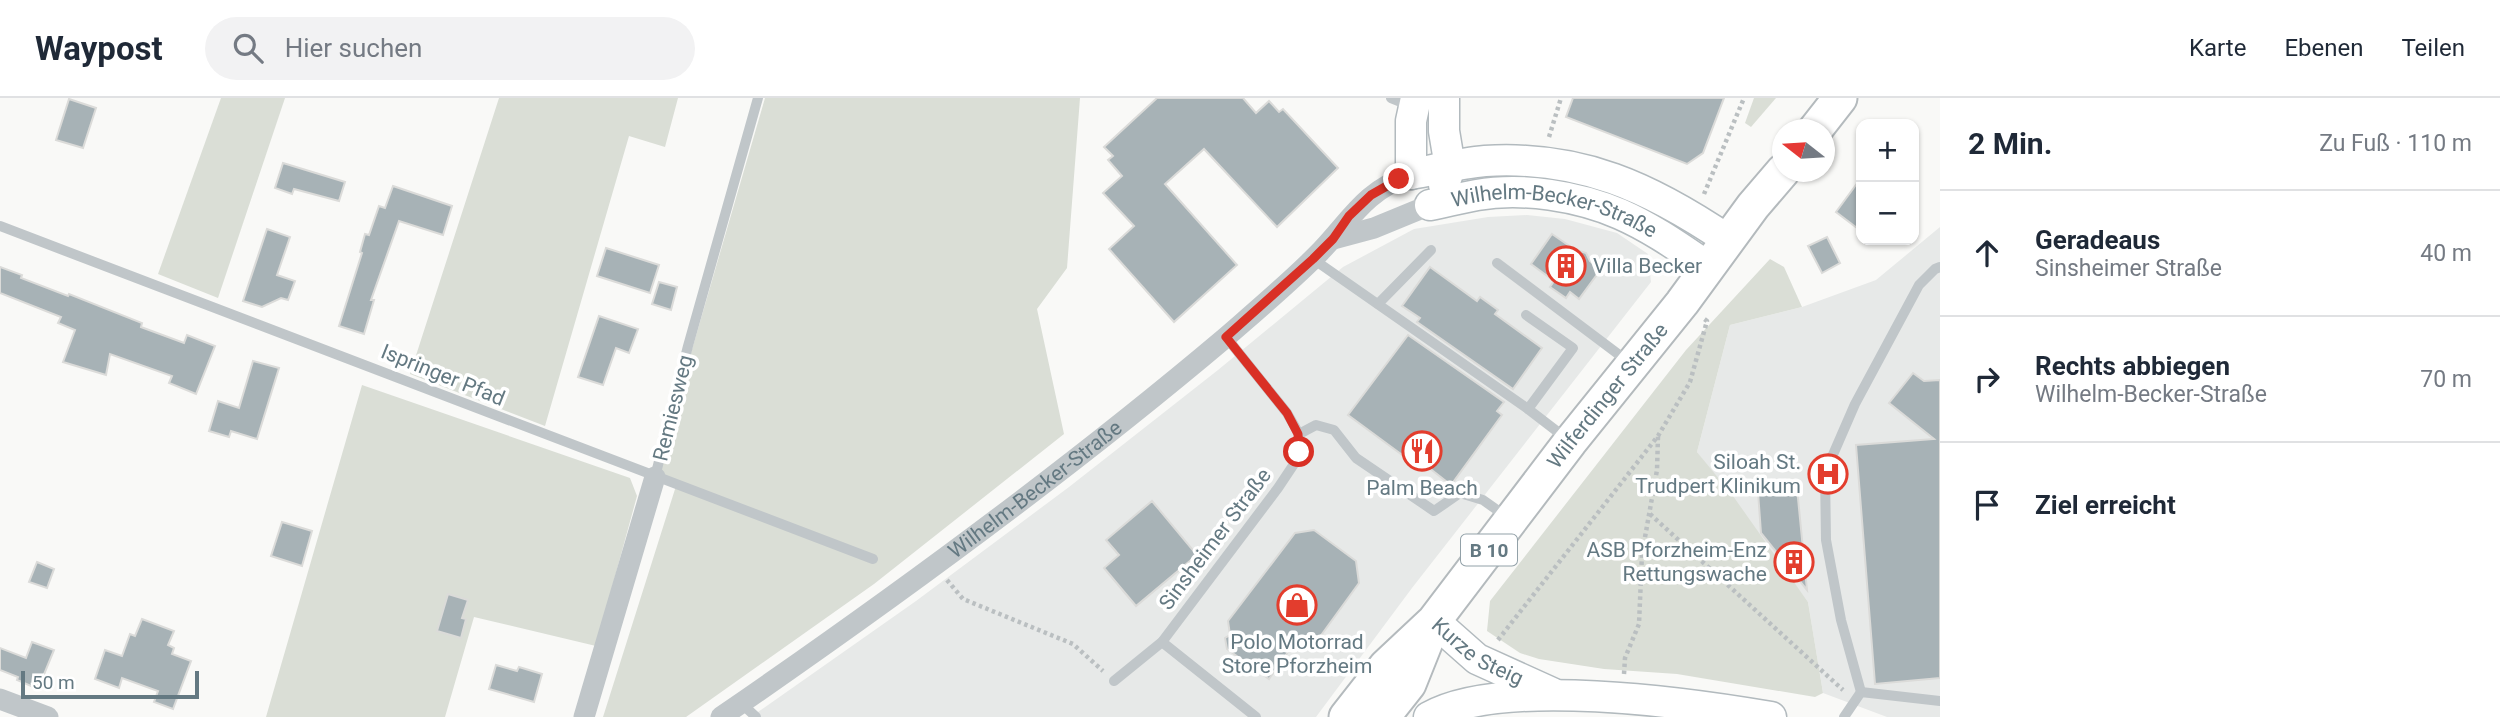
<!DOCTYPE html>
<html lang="de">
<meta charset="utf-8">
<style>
body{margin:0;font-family:Roboto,sans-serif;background:#f2f2f3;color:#1f2937}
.controls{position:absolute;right:21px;top:21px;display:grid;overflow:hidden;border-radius:14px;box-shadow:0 2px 5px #0004}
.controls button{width:63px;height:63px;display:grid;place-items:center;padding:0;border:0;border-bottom:2px solid #e0e1e3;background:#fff;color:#1f2937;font:35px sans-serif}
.compass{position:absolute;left:1772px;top:21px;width:63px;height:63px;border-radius:50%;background:#fff;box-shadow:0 2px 5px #0004;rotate:287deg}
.scale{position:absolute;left:21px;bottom:18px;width:178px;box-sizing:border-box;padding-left:7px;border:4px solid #647982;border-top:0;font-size:19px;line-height:24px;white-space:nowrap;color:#647982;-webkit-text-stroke:5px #fff;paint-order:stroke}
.stop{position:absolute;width:21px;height:21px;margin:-16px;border:5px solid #d93025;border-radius:50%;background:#fff}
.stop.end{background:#d93025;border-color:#fff;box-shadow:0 2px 7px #0008}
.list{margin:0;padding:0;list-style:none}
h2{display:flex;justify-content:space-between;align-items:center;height:91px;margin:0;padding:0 28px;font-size:30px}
h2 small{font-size:23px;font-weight:400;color:#747a83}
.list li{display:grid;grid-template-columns:46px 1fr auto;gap:21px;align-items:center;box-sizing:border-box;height:126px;padding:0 28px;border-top:2px solid #e0e1e3}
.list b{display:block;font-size:26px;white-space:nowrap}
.list p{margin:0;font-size:23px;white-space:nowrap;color:#747a83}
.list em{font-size:23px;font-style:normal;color:#747a83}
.icon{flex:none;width:38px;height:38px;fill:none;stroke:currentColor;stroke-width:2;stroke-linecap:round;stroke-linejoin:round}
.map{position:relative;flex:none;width:1940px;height:619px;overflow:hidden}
header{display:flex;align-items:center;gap:42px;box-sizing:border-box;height:98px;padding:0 35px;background:#fff;border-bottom:2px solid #e0e1e3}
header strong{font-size:33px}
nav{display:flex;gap:38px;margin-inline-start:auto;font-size:24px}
.search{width:490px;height:63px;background:#f2f2f3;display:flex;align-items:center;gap:18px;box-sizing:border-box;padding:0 24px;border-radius:38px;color:#747a83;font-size:26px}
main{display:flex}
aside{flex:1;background:#fff}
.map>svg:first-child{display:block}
.built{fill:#e7e9e8}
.green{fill:#daded6}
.building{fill:#a7b2b6;stroke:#dbdbd9;stroke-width:2}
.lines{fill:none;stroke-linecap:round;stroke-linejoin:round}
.secondary-casing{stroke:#b2babe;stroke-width:33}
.primary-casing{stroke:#b4babd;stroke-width:37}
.path{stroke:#babfc1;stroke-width:4.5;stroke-dasharray:3.5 3.5;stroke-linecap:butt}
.lane{stroke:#c0c6c9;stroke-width:10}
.street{stroke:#c0c6c9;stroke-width:21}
.secondary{stroke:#fff;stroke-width:30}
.primary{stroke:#fff;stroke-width:33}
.route{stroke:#d93025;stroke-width:9}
.labels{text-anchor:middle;stroke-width:7;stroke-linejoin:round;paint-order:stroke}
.shield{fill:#fff;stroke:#92a1a8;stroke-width:2}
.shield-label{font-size:19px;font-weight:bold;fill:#647982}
.street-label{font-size:21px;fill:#647982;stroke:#fff}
.poi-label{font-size:21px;fill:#647982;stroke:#fff;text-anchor:end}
</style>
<header>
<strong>Waypost</strong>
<div class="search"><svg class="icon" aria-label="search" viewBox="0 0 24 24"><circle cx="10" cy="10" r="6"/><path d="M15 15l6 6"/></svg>Hier suchen</div>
<nav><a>Karte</a><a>Ebenen</a><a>Teilen</a></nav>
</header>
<main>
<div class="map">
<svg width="1940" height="619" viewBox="0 0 1940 619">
<rect width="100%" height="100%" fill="#f9f9f7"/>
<g class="built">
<path d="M 1527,117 L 1565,121 L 1617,135 L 1648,156 L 1651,184 L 1412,490 L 1316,619 L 751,619 L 916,503 L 1069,389 L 1218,272 L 1343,169 L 1414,131 L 1488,119 Z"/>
<path d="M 1940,129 L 1940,619 L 1887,619 L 1823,595 L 1808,504 L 1697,354 L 1730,227 L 1802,209 L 1876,182 Z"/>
</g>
<g class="green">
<path d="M 221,0 L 285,0 L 218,200 L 158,176 Z"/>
<path d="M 499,0 L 678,0 L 665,49 L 629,38 L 545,328 L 410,276 Z"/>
<path d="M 765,0 L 1080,0 L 1067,170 L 1037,211 L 1064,336 L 874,486 L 686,619 L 603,619 L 676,388 L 655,379 Z"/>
<path d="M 1754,0 L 1776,0 L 1751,29 L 1745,25 Z"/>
<path d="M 1770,161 L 1784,169 L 1802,209 L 1730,227 L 1697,354 L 1733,398 L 1808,504 L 1823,595 L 1815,599 L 1677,576 L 1604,571 L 1539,561 L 1520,555 L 1487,533 L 1490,503 L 1686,252 Z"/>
<path d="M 362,287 L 630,380 L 637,398 L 596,548 L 474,519 L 445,619 L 266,619 Z"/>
</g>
<g class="building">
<path d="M 1157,0 L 1243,0 L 1256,15 L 1269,3 L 1279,14 L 1283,11 L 1338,70 L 1277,129 L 1204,51 L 1165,86 L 1237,167 L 1174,224 L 1109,151 L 1134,128 L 1103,95 L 1122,78 L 1108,62 L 1113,58 L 1104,49 Z"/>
<path d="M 1573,0 L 1724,0 L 1703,55 L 1687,66 L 1566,19 Z"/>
<path d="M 69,1 L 96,10 L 83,50 L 56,42 Z"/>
<path d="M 283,65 L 345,84 L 339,103 L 294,91 L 292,96 L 275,90 Z"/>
<path d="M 1861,80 L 1861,133 L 1836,114 Z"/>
<path d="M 393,88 L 452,108 L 443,137 L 399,123 L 371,202 L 374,202 L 364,236 L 339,228 L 362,155 L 360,154 L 365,136 L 369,137 L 379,108 L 385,110 Z"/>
<path d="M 267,131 L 290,139 L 277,177 L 295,183 L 288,202 L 281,200 L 262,209 L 243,203 Z"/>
<path d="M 1552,136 L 1574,151 L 1586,155 L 1590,163 L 1601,171 L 1579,201 L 1570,194 L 1566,200 L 1550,189 L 1554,183 L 1531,166 Z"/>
<path d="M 1827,139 L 1840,165 L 1822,175 L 1808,148 Z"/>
<path d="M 606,150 L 659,167 L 650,195 L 597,178 Z"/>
<path d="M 0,169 L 22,177 L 21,180 L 68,198 L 69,196 L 142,225 L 141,229 L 184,245 L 187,237 L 215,248 L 196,296 L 169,285 L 172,278 L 110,256 L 106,277 L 63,264 L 75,232 L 58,225 L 61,219 L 0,195 Z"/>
<path d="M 1430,169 L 1477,203 L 1480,199 L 1498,212 L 1495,216 L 1542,250 L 1513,291 L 1417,224 L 1420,220 L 1402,208 Z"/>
<path d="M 659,184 L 677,189 L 671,212 L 652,206 Z"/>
<path d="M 599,218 L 638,231 L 629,255 L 616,250 L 603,287 L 578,279 Z"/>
<path d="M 1408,237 L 1504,304 L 1497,313 L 1502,317 L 1451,387 L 1428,369 L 1424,373 L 1348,317 Z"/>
<path d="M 253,263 L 279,270 L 257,341 L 231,333 L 229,339 L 209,333 L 218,303 L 239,310 Z"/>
<path d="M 1913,275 L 1924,283 L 1940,282 L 1940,580 L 1875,586 L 1856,347 L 1934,341 L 1889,305 Z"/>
<path d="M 1797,390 L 1807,492 L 1761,435 L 1758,394 Z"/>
<path d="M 1152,403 L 1197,457 L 1136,508 L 1104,470 L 1119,457 L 1106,442 Z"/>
<path d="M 282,424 L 312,433 L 302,468 L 271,458 Z"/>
<path d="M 1314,432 L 1356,463 L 1359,485 L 1314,547 L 1293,547 L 1269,581 L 1227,551 L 1225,540 L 1230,537 L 1228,523 L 1295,435 Z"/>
<path d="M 37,464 L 54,471 L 47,490 L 29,484 Z"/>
<path d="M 448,496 L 468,502 L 462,520 L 466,521 L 461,540 L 437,533 Z"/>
<path d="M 142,521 L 174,533 L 168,547 L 174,550 L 172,556 L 191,563 L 173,611 L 154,604 L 158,593 L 122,580 L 119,590 L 95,581 L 105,552 L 122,558 L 130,536 L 135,538 Z"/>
<path d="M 32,544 L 54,552 L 38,591 L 17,582 L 18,579 L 0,572 L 0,550 L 26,560 Z"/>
<path d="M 496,567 L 517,573 L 519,569 L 542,576 L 534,604 L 489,591 Z"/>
</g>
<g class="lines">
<g class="secondary-casing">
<g id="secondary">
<path d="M 1444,0 L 1444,33 L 1450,69 L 1444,87"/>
<path d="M 1411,76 C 1435,72 1460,65 1485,63 C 1581,57 1651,90 1728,142"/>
<path d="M 1411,76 L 1411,23 L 1416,0"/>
<path id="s2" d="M 1430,107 C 1445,104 1461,100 1477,97 C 1523,89 1578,98 1620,116 C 1652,130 1680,150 1708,169"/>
<path id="s3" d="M 1434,523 L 1477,561 L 1552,595"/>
<path d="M 1429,619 C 1501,578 1689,605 1771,619"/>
</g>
</g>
<g class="primary-casing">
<g id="primary">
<path d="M 1815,32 L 1840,0"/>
<path id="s4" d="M 1346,619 L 1386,568 L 1434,523 L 1570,344 L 1682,205 L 1753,108 L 1783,73"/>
<path d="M 1383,619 L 1409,586 L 1431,531"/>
</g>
</g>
<g class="path">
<path d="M 1549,39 L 1561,0"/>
<path d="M 1704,96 L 1744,0"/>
<path d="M 1650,416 L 1843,592"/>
<path d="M 947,482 L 963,501 L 1073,546 L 1103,573"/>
<path d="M 1498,542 L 1658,338 L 1690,284 L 1707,223 L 1703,220"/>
<path d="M 1624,576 L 1625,560 L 1639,526 L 1642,456 L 1657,372 L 1658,338"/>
</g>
<g class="lane">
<path d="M 1391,0 L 1411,8"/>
<path d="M 0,128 L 873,461"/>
<path d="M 1313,161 L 1528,311 L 1567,341"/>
<path d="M 1497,165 L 1630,265"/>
<path d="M 1378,206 L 1431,152"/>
<path d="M 1526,217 L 1573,250 L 1528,311"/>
<path d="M 1299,336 L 1316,327 L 1334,332 L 1356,360 L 1434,413 L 1460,395 L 1483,402 L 1507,419"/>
<path d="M 655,379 L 688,248 L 758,0"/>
<path d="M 1162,544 L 1256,619"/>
<path d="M 1114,583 L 1162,544 L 1278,390 L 1296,363 L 1299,354 L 1299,336 L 1287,315 L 1226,239"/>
<path d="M 1861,594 L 1841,522 L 1826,442 L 1825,375 L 1855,306 L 1919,187 L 1935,171 L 1940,169"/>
<path d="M 741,605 L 756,619"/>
<path d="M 1844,619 L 1861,594 L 1940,603"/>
</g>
<g class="street">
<path d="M 1333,141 L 1374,130 L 1430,107"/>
<path d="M 0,601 L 48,619"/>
<path d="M 584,619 L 655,379"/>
<path id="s1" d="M 721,619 C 894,500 1065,375 1225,240 C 1256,213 1288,186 1316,158 C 1351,123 1361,95 1411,76"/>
</g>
<use href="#secondary" class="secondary"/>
<use href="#primary" class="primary"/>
</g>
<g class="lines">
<path class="route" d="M 1299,354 L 1298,336 L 1287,315 L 1226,239 L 1313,161 L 1333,141 L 1349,118 L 1371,97 L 1399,81"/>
</g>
<defs>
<g id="building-ring" transform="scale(2.0125)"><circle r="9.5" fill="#fff" stroke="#e33d2d" stroke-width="1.5"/><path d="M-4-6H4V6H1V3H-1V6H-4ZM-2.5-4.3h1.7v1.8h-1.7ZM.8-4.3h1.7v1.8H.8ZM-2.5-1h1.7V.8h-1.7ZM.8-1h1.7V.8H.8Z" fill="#e33d2d"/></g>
<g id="restaurant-ring" transform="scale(2.0125)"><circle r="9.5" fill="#fff" stroke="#e33d2d" stroke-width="1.5"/><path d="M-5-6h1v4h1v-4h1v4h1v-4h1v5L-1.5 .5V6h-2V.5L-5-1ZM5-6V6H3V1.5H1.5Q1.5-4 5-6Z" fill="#e33d2d"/></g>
<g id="hospital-ring" transform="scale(2.0125)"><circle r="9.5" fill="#fff" stroke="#e33d2d" stroke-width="1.5"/><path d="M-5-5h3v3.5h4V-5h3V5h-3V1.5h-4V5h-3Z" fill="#e33d2d"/></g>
<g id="shop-ring" transform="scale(2.0125)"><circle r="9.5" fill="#fff" stroke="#e33d2d" stroke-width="1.5"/><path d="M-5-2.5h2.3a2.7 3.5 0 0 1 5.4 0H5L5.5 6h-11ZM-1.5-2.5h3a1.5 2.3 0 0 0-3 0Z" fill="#e33d2d"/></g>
</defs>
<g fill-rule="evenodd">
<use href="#building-ring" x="1566" y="168"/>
<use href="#restaurant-ring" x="1422" y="353"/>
<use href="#hospital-ring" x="1828" y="376"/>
<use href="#building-ring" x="1794" y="464"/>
<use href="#shop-ring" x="1297" y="507"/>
</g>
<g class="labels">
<rect class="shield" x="1461" y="436.5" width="56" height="31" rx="5"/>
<g class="shield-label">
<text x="1489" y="459">B 10</text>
</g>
<g class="street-label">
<text dy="7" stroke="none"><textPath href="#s2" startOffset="128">Wilhelm-Becker-Straße</textPath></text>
<text transform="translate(443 277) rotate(22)" y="7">Ispringer Pfad</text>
<text dy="7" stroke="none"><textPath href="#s4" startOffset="415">Wilferdinger Straße</textPath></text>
<text transform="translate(673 310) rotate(-76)" y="7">Remiesweg</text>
<text dy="7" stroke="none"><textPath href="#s1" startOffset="388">Wilhelm-Becker-Straße</textPath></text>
<text transform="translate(1215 441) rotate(-53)" y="7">Sinsheimer Straße</text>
<text dy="7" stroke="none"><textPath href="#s3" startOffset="54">Kurze Steig</textPath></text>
</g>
<g class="poi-label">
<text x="1593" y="175" text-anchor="start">Villa Becker</text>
<text x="1801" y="371">Siloah St.<tspan x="1801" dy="24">Trudpert Klinikum</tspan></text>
<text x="1422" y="397" text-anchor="middle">Palm Beach</text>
<text x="1767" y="459">ASB Pforzheim-Enz<tspan x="1767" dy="24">Rettungswache</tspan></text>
<text x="1297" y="551" text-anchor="middle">Polo Motorrad<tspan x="1297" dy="24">Store Pforzheim</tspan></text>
</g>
</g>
</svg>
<div class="controls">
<button>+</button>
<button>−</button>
</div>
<svg class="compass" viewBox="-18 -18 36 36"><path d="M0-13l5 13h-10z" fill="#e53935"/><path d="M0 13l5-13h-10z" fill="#747a83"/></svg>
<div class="scale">50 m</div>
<div class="stop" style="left:1299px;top:354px"></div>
<div class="stop end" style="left:1399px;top:81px"></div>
</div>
<aside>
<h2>2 Min.<small>Zu Fuß · 110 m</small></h2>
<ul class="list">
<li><svg class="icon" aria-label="ahead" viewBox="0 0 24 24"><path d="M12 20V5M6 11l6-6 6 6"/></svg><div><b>Geradeaus</b><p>Sinsheimer Straße</p></div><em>40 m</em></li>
<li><svg class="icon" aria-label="right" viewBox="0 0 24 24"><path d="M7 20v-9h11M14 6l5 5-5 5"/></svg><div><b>Rechts abbiegen</b><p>Wilhelm-Becker-Straße</p></div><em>70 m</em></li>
<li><svg class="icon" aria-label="arrive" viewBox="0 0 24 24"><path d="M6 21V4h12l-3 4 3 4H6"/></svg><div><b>Ziel erreicht</b></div></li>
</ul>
</aside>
</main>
